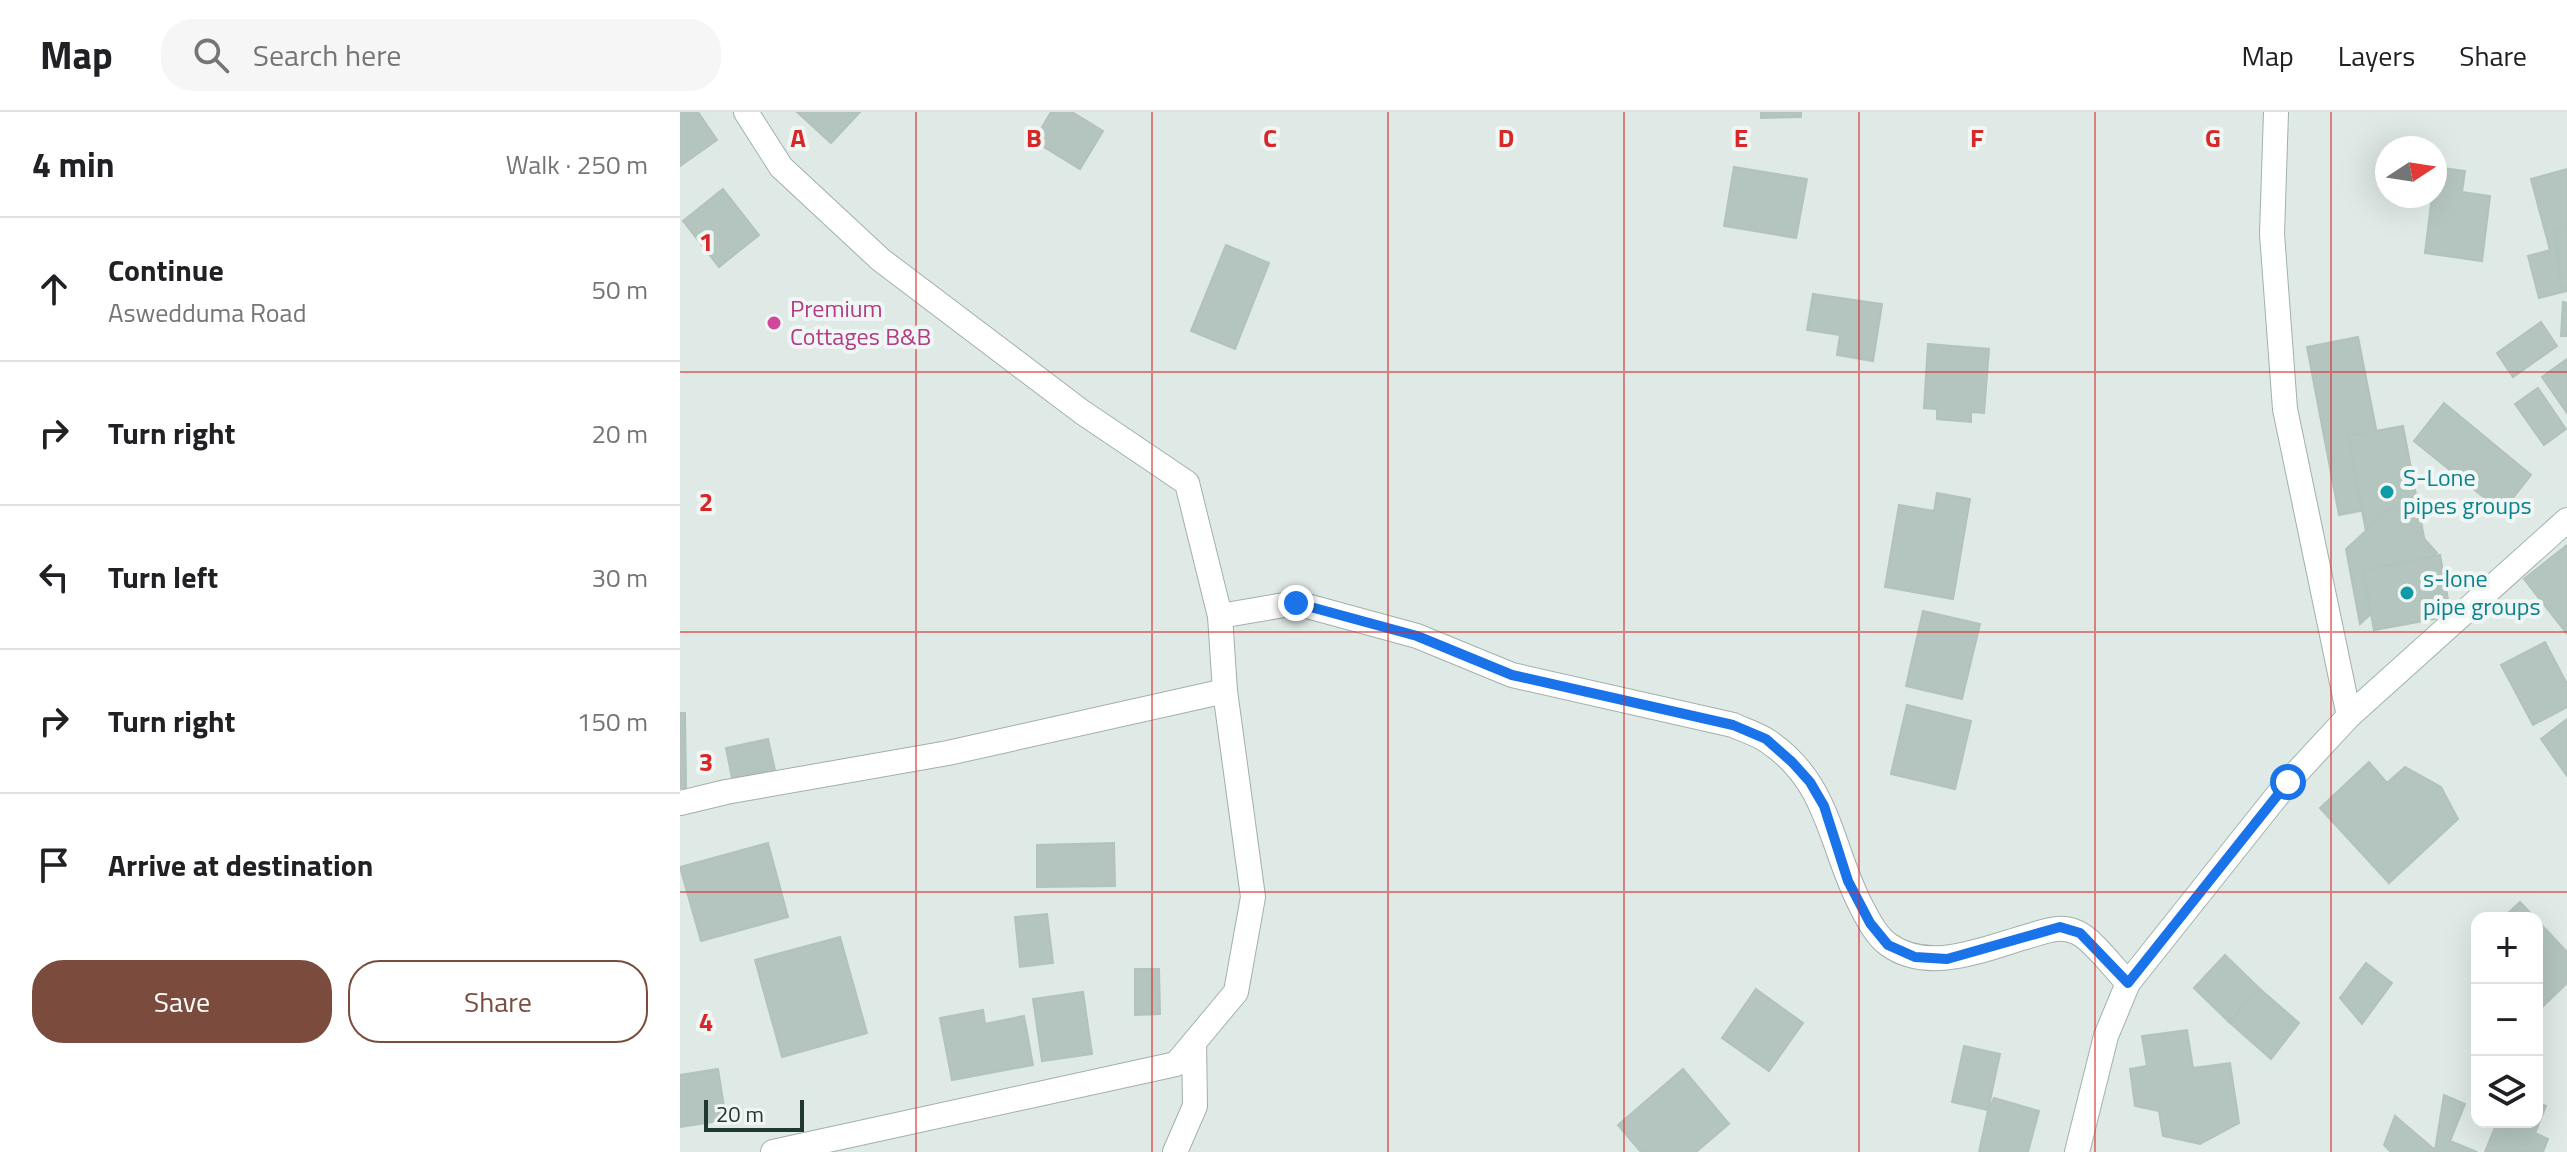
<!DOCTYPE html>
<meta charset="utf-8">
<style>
body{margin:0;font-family:"Titillium Web",sans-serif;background:#f6f6f6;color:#202124}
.controls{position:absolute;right:24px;bottom:24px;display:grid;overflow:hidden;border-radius:16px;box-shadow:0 8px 32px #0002}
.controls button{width:72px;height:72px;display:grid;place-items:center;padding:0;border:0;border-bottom:2px solid #e0e0e0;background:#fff;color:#202124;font:40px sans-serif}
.compass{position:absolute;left:1695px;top:24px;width:72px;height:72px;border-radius:50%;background:#fff;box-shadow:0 8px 32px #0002;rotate:78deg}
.scale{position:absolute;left:24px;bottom:20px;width:100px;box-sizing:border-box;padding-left:8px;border:4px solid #213832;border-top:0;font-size:22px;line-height:28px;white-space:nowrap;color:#213832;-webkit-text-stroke:6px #eff6f3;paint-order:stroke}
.stop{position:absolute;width:24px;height:24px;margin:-18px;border:6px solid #1a73e8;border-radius:50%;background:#fff}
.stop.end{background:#1a73e8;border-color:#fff;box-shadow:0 2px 8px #0008}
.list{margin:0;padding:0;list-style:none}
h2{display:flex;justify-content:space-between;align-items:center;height:104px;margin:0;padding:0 32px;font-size:34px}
h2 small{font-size:26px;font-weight:400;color:#757577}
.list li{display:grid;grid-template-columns:52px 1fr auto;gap:24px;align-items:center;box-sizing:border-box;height:144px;padding:0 32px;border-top:2px solid #e0e0e0}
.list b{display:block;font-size:30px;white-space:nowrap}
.list p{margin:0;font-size:26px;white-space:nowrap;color:#757577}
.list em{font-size:26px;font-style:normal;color:#757577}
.actions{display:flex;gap:16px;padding:24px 32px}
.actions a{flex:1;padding:18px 0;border:2px solid #7b4c3d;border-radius:32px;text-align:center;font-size:28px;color:#7b4c3d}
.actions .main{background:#7b4c3d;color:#fff}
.icon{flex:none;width:44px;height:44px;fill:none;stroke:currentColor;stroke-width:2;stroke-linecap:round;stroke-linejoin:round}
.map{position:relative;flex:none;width:1887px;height:1040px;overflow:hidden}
header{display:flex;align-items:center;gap:48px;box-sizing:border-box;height:112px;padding:0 40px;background:#fff;border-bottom:2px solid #e0e0e0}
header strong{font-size:38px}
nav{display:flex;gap:44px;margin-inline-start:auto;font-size:28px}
.search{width:560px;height:72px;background:#f6f6f6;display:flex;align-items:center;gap:20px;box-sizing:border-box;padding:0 28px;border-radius:32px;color:#757577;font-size:30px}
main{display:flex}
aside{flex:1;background:#fff}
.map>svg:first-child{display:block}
.building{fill:#b4c4be;stroke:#b2c2bc;stroke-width:2}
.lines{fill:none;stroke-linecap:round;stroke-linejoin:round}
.street-casing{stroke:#a2b0ac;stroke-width:26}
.secondary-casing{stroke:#9fb4ad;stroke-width:26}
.street{stroke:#fff;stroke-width:24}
.secondary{stroke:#fff;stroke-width:24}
.route{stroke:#1a73e8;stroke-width:10}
.grid{fill:none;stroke:#d62828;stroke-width:2;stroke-opacity:0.55}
.hotel-dot{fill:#d1479c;stroke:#eff6f3;stroke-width:3}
.culture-dot{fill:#0f9aa8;stroke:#eff6f3;stroke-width:3}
.labels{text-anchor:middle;stroke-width:8;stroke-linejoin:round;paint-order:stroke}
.hotel-label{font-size:24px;fill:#b23c85;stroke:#eff6f3;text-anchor:start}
.culture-label{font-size:24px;fill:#0d838f;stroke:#eff6f3;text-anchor:start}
.grid-label{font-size:26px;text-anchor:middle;font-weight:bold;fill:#d62828;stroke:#eff6f3;stroke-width:8;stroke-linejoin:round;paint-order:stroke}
</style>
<header>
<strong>Map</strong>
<div class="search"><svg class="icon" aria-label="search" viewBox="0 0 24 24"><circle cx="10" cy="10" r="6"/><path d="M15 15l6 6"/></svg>Search here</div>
<nav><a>Map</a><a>Layers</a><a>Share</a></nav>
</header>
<main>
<aside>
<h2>4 min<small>Walk · 250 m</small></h2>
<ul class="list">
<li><svg class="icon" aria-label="ahead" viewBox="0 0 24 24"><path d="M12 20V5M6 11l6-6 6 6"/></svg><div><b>Continue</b><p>Aswedduma Road</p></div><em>50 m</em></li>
<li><svg class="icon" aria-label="right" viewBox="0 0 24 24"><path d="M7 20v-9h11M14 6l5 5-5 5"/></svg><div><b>Turn right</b></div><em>20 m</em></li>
<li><svg class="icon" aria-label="left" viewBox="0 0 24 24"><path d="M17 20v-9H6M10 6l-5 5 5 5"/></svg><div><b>Turn left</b></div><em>30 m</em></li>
<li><svg class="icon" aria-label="right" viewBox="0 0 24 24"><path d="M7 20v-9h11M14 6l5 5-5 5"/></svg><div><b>Turn right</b></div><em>150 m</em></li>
<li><svg class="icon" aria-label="arrive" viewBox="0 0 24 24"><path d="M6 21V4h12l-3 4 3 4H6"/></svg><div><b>Arrive at destination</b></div></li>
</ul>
<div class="actions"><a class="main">Save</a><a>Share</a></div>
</aside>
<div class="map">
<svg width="1887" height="1040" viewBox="0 0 1887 1040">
<rect width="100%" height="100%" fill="#dfe9e5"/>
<g class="building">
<path d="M 0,0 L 18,0 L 37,28 L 0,54 Z"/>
<path d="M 117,0 L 180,0 L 151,31 Z"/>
<path d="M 371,0 L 392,0 L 423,19 L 400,57 L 354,29 Z"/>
<path d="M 1081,0 L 1121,0 L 1121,5 L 1081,6 Z"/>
<path d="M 1054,55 L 1127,67 L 1116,126 L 1044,114 Z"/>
<path d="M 1756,55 L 1785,59 L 1782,80 L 1810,84 L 1802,149 L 1745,141 L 1752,84 L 1755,84 Z"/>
<path d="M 1887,57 L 1887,179 L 1859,186 L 1848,144 L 1870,138 L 1851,67 Z"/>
<path d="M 43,77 L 79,123 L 39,155 L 3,109 Z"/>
<path d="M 1887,117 L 1887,174 L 1881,175 L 1875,118 Z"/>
<path d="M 546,133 L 589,151 L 555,237 L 511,219 Z"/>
<path d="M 1133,182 L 1202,192 L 1193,249 L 1157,243 L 1160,223 L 1127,218 Z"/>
<path d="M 1883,190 L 1887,191 L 1887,224 L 1881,224 Z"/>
<path d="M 1861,210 L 1877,234 L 1833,265 L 1817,241 Z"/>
<path d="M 1678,225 L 1711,393 L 1659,403 L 1627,235 Z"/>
<path d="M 1248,232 L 1309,237 L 1304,301 L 1291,300 L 1291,310 L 1257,307 L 1257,297 L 1244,296 Z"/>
<path d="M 1887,247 L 1887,301 L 1862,265 Z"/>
<path d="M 1858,276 L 1886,317 L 1864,333 L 1835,292 Z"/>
<path d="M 1764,291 L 1851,363 L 1822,400 L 1734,329 Z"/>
<path d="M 1723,314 L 1746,436 L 1691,446 L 1668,324 Z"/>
<path d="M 1257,381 L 1290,387 L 1273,487 L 1205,475 L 1219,393 L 1254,399 Z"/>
<path d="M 1714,393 L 1757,441 L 1680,512 L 1666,437 Z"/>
<path d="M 1887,433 L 1887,522 L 1844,467 Z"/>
<path d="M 1760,443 L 1771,504 L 1694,518 L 1683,458 Z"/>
<path d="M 1243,499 L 1300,512 L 1282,587 L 1226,574 Z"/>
<path d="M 1865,530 L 1887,572 L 1887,595 L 1853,613 L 1821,553 Z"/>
<path d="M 1227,593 L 1291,609 L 1275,677 L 1211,662 Z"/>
<path d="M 0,601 L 5,601 L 6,676 L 0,676 Z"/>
<path d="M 1887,607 L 1887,664 L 1861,627 Z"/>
<path d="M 88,627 L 95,658 L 52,666 L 46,636 Z"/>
<path d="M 1689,650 L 1707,671 L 1725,655 L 1761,675 L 1778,707 L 1709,771 L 1640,696 Z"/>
<path d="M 88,731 L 108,805 L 21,829 L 0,755 Z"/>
<path d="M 434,731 L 435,774 L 357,775 L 357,733 Z"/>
<path d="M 1840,790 L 1855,806 L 1823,806 Z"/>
<path d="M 367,802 L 373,851 L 340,855 L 335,805 Z"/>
<path d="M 1857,808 L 1887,840 L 1887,871 L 1857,900 Z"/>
<path d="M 160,825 L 187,921 L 102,945 L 75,848 Z"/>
<path d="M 1545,843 L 1580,877 L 1549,910 L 1514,876 Z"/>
<path d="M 1686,851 L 1712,871 L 1682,912 L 1660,886 Z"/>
<path d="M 455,857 L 479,857 L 480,902 L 455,903 Z"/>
<path d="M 1076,877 L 1123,911 L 1089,959 L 1042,926 Z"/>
<path d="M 1580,877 L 1619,911 L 1591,947 L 1549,910 Z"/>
<path d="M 403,880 L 412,942 L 362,949 L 353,887 Z"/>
<path d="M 303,898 L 305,912 L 344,904 L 353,953 L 272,968 L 260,906 Z"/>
<path d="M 1507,918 L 1513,956 L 1550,951 L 1559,1011 L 1520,1032 L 1483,1024 L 1479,999 L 1455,994 L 1450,957 L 1467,954 L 1462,924 Z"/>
<path d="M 1284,934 L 1320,942 L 1308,998 L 1272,990 Z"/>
<path d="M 38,957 L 46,1008 L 0,1015 L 0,963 Z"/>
<path d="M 1003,957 L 1049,1012 L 1016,1040 L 961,1040 L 938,1013 Z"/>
<path d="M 1764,983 L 1785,992 L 1770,1029 L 1797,1040 L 1711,1040 L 1704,1033 L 1715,1004 L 1755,1038 Z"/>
<path d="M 1314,986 L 1359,999 L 1348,1040 L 1299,1040 L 1308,998 Z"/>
<path d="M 1857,990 L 1866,994 L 1855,1021 L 1868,1027 L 1863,1040 L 1805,1040 L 1817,1010 L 1857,1010 Z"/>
</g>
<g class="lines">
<g class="street-casing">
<g id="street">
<path d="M 1596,0 L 1592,122 L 1605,297 L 1669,604"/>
<path d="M 540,504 L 616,491 L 737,524 L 832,563 L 1053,613 C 1064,618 1077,622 1086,628 C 1150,670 1149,732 1181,794 C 1188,807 1196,824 1209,833 C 1250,862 1306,836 1349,824 C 1366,819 1379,813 1396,820 C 1412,826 1435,858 1448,871"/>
<path d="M 0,691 L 46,680 L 268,641 L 545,579 L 540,504 L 507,371 L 402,300 L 201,148 L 101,55 L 66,0"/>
<path d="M 93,1040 L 496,952 L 556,880 L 573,785 L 545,579"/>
<path d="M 495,1040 L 515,994 L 514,931"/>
</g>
</g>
<g class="secondary-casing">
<path id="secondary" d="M 1397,1040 L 1426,924 L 1448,871 L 1608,670 L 1669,604 L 1887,408"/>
</g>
<use href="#street" class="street"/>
<use href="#secondary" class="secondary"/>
</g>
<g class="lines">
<path class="route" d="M 616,491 L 737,524 L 832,563 L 1053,613 L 1086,627 L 1112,650 L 1130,670 L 1144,694 L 1168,769 L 1190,811 L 1208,833 L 1235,845 L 1267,847 L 1380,815 L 1400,821 L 1448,871 L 1608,670"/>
</g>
<path class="grid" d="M 236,0 L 236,1040M 472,0 L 472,1040M 708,0 L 708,1040M 944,0 L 944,1040M 1179,0 L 1179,1040M 1415,0 L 1415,1040M 1651,0 L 1651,1040M 0,260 L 1887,260M 0,520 L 1887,520M 0,780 L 1887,780"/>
<circle class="hotel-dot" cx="94" cy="211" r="8"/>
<g class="culture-dot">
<circle cx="1707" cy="380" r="8"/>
<circle cx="1727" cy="481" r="8"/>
</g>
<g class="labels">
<g class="hotel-label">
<text x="110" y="205">Premium<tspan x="110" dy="28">Cottages B&amp;B</tspan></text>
</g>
<g class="culture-label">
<text x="1723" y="374">S-Lone<tspan x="1723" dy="28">pipes groups</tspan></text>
<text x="1743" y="475">s-lone<tspan x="1743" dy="28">pipe groups</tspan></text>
</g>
</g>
<g class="grid-label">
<text x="118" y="35">A</text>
<text x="354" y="35">B</text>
<text x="590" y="35">C</text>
<text x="826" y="35">D</text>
<text x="1061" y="35">E</text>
<text x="1297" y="35">F</text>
<text x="1533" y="35">G</text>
<text x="26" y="139">1</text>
<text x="26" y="399">2</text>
<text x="26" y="659">3</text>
<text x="26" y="919">4</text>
</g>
</svg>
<div class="controls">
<button>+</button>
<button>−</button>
<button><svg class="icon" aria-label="layers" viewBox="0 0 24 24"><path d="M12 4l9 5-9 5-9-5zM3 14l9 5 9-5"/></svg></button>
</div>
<svg class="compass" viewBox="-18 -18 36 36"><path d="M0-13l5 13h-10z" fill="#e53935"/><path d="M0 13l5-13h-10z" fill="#757577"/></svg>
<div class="scale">20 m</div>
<div class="stop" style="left:1608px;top:670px"></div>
<div class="stop end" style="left:616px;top:491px"></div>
</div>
</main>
